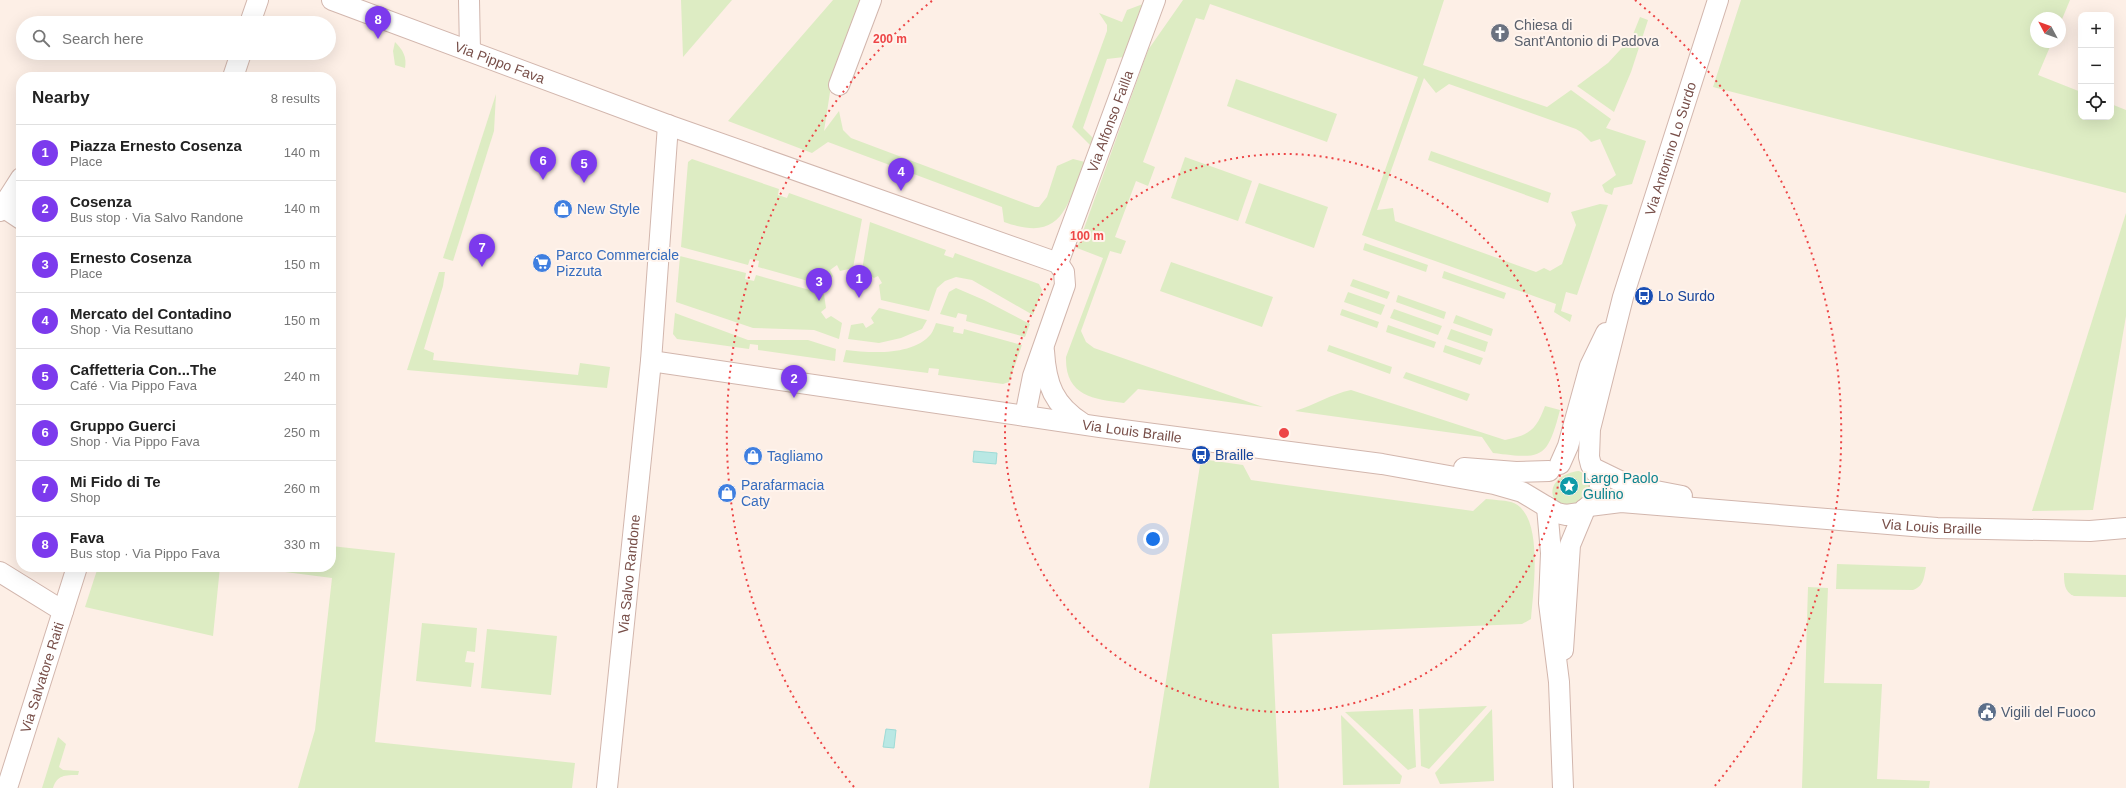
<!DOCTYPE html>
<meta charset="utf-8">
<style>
body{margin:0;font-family:Helvetica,sans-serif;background:#f2f2f2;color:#222}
.controls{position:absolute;right:12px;top:12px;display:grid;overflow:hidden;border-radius:8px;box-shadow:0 4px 16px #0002}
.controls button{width:36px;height:36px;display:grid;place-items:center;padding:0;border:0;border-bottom:1px solid #e0e0e0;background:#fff;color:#222;font:20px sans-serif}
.compass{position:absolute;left:2030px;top:12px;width:36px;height:36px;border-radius:50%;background:#fff;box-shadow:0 4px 16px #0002;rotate:311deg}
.you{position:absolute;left:1153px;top:539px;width:14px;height:14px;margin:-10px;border:3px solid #fff;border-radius:50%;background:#1a73e8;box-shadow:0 0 0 6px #1a73e833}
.badge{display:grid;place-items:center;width:26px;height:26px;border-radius:50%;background:#7c3aed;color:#fff;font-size:13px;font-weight:700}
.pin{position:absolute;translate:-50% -33px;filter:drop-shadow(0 1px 2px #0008)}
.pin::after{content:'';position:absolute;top:21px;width:14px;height:12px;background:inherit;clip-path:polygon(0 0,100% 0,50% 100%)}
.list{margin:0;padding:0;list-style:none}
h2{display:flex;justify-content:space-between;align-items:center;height:52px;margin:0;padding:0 16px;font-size:17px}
h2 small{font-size:13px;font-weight:400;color:#767676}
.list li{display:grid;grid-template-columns:26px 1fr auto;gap:12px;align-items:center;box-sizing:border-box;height:56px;padding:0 16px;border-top:1px solid #e0e0e0}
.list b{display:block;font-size:15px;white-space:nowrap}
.list p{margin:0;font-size:13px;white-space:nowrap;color:#767676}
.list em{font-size:13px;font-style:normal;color:#767676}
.icon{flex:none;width:22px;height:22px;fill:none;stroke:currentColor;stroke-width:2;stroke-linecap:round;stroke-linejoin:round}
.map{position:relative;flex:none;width:2126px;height:788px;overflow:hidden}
.search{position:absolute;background:#fff;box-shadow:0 4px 16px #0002;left:16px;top:16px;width:320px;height:44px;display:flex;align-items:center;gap:10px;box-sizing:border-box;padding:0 14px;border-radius:22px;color:#767676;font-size:15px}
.panel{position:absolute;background:#fff;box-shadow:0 4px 16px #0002;left:16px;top:72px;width:320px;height:500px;border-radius:16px}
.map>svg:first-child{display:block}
.green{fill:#ddecc3}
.water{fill:#b9e8e4;stroke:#9edbd6}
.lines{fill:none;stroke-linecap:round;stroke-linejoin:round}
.street-casing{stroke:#d2b6ad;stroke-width:22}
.street{stroke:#fff;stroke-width:20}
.ring{fill:none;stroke:#ed4546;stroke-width:2;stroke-dasharray:2 4}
.labels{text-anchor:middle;stroke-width:4;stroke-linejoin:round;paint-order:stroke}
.worship-label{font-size:14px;fill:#5b616d;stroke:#fff4ed;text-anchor:start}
.street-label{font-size:14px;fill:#784f49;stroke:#fff4ed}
.shop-label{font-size:14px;fill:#366cbe;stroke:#fff4ed;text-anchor:start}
.transit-label{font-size:14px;fill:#164399;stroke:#fff4ed;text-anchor:start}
.culture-label{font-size:14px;fill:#0d838f;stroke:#fff4ed;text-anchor:start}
.service-label{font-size:14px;fill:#4e5e75;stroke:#fff4ed;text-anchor:start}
.centre{fill:#ed4546;stroke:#fff4ed;stroke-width:2}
.ring-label{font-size:12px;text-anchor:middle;font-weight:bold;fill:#ed4546;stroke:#fff4ed;stroke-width:4;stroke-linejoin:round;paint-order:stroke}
</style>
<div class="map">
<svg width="2126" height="788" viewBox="0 0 2126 788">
<rect width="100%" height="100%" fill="#fdefe6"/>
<g class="green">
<path d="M 681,0 L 732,0 L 683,57 Z"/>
<path d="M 833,0 L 863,0 L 831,86 L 824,131 L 839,111 L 843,130 L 851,138 L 1035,207 L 1039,207 L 1047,197 L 1057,166 L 1073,159 L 1085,162 C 1066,207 1063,243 1004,222 L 1002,207 L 828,142 L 812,153 L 728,121 Z"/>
<path d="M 1183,0 L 1444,0 L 1423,65 L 1547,107 L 1571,90 L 1611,119 L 1606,128 L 1646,141 L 1632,184 L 1614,188 L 1612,195 L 1605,192 L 1602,185 L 1616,175 L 1600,139 L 1591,142 L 1581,132 L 1576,129 L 1449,84 L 1436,93 L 1424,78 L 1377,210 L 1393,208 L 1395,221 L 1536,272 L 1544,268 L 1550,271 L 1562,264 L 1576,225 L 1571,212 L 1600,204 L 1608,205 L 1577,295 L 1566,292 L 1561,311 L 1572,315 L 1570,322 L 1554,312 L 1556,304 L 1362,235 L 1418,77 L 1210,4 L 1204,20 L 1196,18 L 1143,162 L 1155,167 L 1148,186 L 1136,181 L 1115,237 L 1126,241 L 1121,254 L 1110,251 L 1081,331 L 1086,342 L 1094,348 L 1263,407 L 1138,389 L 1124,403 C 1093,399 1065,396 1066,357 L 1103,258 L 1077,248 L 1148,50 Z"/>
<path d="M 1741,0 L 2070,0 L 2060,24 L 2060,18 L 2036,18 L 2036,42 L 2052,42 L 2038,75 L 2081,92 L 2081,117 L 2111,117 L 2111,104 L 2126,110 L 2126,193 L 1713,87 Z"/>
<path d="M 1143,4 L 1124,57 L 1107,59 L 1083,128 L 1094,139 L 1091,146 L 1072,127 L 1107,31 L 1107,25 L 1099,13 L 1122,22 L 1127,10 Z"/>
<path d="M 1640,17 L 1648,20 L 1631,72 L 1614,112 L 1577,86 L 1608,63 L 1632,37 Z"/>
<path d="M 395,42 C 403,50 407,57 405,68 L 395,65 L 393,51 Z"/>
<path d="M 1236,79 L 1337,114 L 1327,142 L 1227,106 Z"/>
<path d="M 496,94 L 494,131 L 453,261 L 443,258 Z"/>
<path d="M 1431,151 L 1551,193 L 1548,203 L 1428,160 Z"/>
<path d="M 1185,157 L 1252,181 L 1238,221 L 1171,198 Z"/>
<path d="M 692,159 L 779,189 L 778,195 L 787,198 L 789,193 L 862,219 L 853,268 L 840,271 L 837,265 L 830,270 L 833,276 L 826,286 L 758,267 L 759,261 L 750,259 L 748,265 L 681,247 L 688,162 Z"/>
<path d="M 1259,183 L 1328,207 L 1314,248 L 1245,223 Z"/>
<path d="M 2126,213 L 2126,316 L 2093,510 L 2032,511 Z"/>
<path d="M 870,222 L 946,250 L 944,255 L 953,258 L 955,253 L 1039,284 L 1042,290 L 1033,315 L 972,280 L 956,277 L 945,281 L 937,288 L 929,311 L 881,300 L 879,285 L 882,283 L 878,276 L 874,278 L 862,270 Z"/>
<path d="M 1365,243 L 1428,265 L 1426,272 L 1363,250 Z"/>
<path d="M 680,256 L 746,273 L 745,279 L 754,281 L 756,275 L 824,294 L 826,308 L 821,312 L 826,319 L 831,316 L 842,323 L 839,339 L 814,330 L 753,328 L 676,302 Z"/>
<path d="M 1171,262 L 1273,297 L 1262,327 L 1160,291 Z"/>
<path d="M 1444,271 L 1506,293 L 1504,299 L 1442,278 Z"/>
<path d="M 439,272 L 445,272 L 443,286 L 424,349 L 434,353 L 433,360 L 578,375 L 580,363 L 610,367 L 607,388 L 407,370 Z"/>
<path d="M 1353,279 L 1390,292 L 1387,299 L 1350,286 Z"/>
<path d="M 956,288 L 984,300 L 1030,324 L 1025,337 L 966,321 L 967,315 L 958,313 L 956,318 L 940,314 L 949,292 Z"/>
<path d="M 1348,292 L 1385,305 L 1381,315 L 1344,302 Z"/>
<path d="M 1398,295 L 1446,312 L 1444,319 L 1396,302 Z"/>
<path d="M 879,308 L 927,320 L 922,329 L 901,338 L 879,343 L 848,339 L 851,325 L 863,323 L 866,328 L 874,323 L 871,318 Z"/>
<path d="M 1342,309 L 1379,322 L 1377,328 L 1340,315 Z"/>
<path d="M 1394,309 L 1442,326 L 1438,335 L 1390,318 Z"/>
<path d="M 675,313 L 748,340 L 808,340 L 836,349 L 835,361 L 758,350 L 758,345 L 750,344 L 749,349 L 677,339 L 673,334 Z"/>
<path d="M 1456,315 L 1493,329 L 1491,336 L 1453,323 Z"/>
<path d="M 936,323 L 954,327 L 953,332 L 963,334 L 964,329 L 1022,345 L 1009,382 L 1003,384 L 938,375 L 939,369 L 929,368 L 928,373 L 843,362 L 846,350 C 871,353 913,356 931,334 C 933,331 935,326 936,323 Z"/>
<path d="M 1388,325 L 1436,342 L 1434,348 L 1386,332 Z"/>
<path d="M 1451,329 L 1488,342 L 1485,352 L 1447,339 Z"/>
<path d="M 1329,345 L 1392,367 L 1390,374 L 1327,351 Z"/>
<path d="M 1445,345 L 1483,358 L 1480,365 L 1443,352 Z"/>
<path d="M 1406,372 L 1470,394 L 1467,401 L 1403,378 Z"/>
<path d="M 1351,390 L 1505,440 C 1530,435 1536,430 1545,406 L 1560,410 C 1547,460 1542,459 1493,453 L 1482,437 L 1295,411 C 1315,405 1331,394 1351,390 Z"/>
<path d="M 1201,459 L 1243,465 L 1251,480 L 1473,511 L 1486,499 C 1494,500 1503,500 1511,502 C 1545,512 1533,591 1531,619 L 1522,624 L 1272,634 L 1279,788 L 1149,788 Z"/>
<path d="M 1579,471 L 1587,475 L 1591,483 L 1587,495 L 1570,507 L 1556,502 C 1544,485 1564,472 1579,471 Z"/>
<path d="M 331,546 L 395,553 L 375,742 L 575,763 L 572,788 L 298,788 L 315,730 L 332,578 L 246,567 L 331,567 Z"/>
<path d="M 1837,564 L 1926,567 C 1924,577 1924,586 1913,590 L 1836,589 Z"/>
<path d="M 98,567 L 220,567 L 213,636 L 85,607 Z"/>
<path d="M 2064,573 L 2126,575 L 2126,597 L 2074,596 C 2064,592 2064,582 2064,573 Z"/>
<path d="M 1808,587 L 1828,588 L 1824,683 L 1882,684 L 1877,779 L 1930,781 L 1929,788 L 1802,788 Z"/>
<path d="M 422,623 L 477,628 L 475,652 L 467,651 L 465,662 L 474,663 L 471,687 L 416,681 Z"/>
<path d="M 487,629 L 557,636 L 551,695 L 481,688 Z"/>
<path d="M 1487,706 L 1429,769 L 1421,766 L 1419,709 Z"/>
<path d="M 1413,709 L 1416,767 L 1408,770 L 1345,712 Z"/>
<path d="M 1492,709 L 1494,781 L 1440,784 L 1435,773 Z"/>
<path d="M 1341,715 L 1402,776 L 1400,784 L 1343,785 Z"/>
<path d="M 58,737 L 66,744 L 59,767 L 63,770 L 79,771 L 78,775 C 65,775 57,775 53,788 L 42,788 Z"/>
</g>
<g class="water">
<path d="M 974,451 L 997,453 L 996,464 L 973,462 Z"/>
<path d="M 886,729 L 896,730 L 894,748 L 883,747 Z"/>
</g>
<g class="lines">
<g class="street-casing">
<g id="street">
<path id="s1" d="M 332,0 L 668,125 L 1058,263 L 1064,272 L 1065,285 L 1033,376 L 1025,416"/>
<path d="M 469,0 L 470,51"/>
<path d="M 250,23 L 258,0"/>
<path d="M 233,77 L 241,53"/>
<path d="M 839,85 L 871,0"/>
<path d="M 3,207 L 21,219"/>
<path d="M 0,211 L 21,178"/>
<path id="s2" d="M 1058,263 L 1155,0"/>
<path d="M 1044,351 C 1046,385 1054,405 1082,423"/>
<path id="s3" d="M 651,361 L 1100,427 L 1382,464 L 1494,484 L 1522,492 L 1557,513 L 1566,515 L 1580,513 L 1594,502 L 1600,488 L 1599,477 L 1591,465 L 1589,457 L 1590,429 L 1623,297 L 1718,0"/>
<path d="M 1560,464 L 1568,446 L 1590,366 L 1606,333"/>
<path d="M 1464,468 L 1516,472 L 1549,471"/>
<path d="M 1595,469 L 1630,486 L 1682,496"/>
<path id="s4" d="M 1589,506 L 1621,502 L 1937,528 L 2090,531 L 2126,528"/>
<path d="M 1547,507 L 1551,553 L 1549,603 L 1559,682 L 1563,788"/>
<path d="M 0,572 L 63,611"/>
<path d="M 1563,650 L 1570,545 L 1585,509"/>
<path id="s5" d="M 7,788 L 77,567"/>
<path id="s6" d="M 607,788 L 651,361 L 668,125"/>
</g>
</g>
<use href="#street" class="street"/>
</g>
<g class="ring">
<circle cx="1284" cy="433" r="279"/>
<path d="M854 787A557 557 0 0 1 933 0M1635 0A557 557 0 0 1 1714 787"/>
</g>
<defs>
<g id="church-disc" transform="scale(1)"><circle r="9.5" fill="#6b7280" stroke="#fff4ed"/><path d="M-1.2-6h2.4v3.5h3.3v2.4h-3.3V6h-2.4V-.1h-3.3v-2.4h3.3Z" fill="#fff"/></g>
<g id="shop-disc" transform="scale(1)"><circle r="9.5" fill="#3f7fe0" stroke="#fff4ed"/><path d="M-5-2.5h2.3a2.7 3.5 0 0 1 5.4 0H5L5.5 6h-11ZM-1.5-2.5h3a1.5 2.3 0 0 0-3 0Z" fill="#fff"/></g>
<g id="supermarket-disc" transform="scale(1)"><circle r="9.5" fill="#3f7fe0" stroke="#fff4ed"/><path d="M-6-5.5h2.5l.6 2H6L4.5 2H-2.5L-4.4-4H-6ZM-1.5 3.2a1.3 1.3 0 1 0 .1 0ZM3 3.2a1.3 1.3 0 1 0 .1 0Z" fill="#fff"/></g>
<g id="bus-disc" transform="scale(1)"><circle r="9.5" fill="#1a4fb4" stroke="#fff4ed"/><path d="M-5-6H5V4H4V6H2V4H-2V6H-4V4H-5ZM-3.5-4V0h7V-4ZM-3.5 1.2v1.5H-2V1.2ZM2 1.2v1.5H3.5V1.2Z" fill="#fff"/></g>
<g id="sight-disc" transform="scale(1)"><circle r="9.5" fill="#0f9aa8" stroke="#fff4ed"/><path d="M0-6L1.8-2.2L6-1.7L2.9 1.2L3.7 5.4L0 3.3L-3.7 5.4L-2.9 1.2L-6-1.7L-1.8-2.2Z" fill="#fff"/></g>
<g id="civic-disc" transform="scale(1)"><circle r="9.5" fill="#5c6f8a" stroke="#fff4ed"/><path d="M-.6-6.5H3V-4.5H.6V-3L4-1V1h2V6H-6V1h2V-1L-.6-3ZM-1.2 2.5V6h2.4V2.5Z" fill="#fff"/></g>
</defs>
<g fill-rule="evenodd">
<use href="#church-disc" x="1500" y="33"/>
<use href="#shop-disc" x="563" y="209"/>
<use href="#supermarket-disc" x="542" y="263"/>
<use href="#bus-disc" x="1644" y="296"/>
<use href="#bus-disc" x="1201" y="455"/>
<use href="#shop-disc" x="753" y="456"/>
<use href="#sight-disc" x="1569" y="486"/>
<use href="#shop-disc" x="727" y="493"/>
<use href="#civic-disc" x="1987" y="712"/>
</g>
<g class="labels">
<g class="worship-label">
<text x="1514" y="30">Chiesa di<tspan x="1514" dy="16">Sant'Antonio di Padova</tspan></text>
</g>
<g class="street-label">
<text dy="5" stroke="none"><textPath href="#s1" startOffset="179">Via Pippo Fava</textPath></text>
<text dy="5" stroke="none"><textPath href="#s2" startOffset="151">Via Alfonso Failla</textPath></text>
<text dy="5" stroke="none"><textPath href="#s3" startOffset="1332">Via Antonino Lo Surdo</textPath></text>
<text dy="5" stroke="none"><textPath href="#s3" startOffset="486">Via Louis Braille</textPath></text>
<text dy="5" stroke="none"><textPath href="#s4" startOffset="344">Via Louis Braille</textPath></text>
<text dy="5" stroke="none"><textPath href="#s6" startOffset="215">Via Salvo Randone</textPath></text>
<text dy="5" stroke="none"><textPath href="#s5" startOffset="116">Via Salvatore Raiti</textPath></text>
</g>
<g class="shop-label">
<text x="577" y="214">New Style</text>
<text x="556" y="260">Parco Commerciale<tspan x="556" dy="16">Pizzuta</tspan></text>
<text x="767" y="461">Tagliamo</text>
<text x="741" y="490">Parafarmacia<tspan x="741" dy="16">Caty</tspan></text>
</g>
<g class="transit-label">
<text x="1658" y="301">Lo Surdo</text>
<text x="1215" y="460">Braille</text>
</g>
<g class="culture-label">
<text x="1583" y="483">Largo Paolo<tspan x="1583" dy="16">Gulino</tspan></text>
</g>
<g class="service-label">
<text x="2001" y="717">Vigili del Fuoco</text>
</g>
</g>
<circle cx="1284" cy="433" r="6" class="centre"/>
<g class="ring-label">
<text x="890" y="43">200 m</text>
<text x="1087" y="240">100 m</text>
</g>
</svg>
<div class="controls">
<button>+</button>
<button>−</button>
<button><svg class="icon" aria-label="locate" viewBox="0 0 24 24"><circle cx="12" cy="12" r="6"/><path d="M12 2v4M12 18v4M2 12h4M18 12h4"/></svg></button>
</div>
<svg class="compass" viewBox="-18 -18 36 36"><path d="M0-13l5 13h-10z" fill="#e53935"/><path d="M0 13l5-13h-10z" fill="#767676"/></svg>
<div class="you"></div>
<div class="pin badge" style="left:859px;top:298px">1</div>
<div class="pin badge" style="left:794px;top:398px">2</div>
<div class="pin badge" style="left:819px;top:301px">3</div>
<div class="pin badge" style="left:901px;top:191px">4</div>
<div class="pin badge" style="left:584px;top:183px">5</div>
<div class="pin badge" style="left:543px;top:180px">6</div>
<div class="pin badge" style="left:482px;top:267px">7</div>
<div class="pin badge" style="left:378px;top:39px">8</div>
<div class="search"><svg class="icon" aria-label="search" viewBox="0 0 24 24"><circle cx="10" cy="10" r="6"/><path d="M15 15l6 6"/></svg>Search here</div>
<section class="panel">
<h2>Nearby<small>8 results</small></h2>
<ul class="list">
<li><span class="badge">1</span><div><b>Piazza Ernesto Cosenza</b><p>Place</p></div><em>140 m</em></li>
<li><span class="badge">2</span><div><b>Cosenza</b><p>Bus stop · Via Salvo Randone</p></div><em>140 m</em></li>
<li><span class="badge">3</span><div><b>Ernesto Cosenza</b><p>Place</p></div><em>150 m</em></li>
<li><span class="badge">4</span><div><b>Mercato del Contadino</b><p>Shop · Via Resuttano</p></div><em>150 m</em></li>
<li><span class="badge">5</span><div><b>Caffetteria Con...The</b><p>Café · Via Pippo Fava</p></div><em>240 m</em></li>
<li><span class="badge">6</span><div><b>Gruppo Guerci</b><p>Shop · Via Pippo Fava</p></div><em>250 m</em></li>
<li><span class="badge">7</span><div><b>Mi Fido di Te</b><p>Shop</p></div><em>260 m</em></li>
<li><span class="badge">8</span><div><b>Fava</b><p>Bus stop · Via Pippo Fava</p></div><em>330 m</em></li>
</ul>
</section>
</div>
